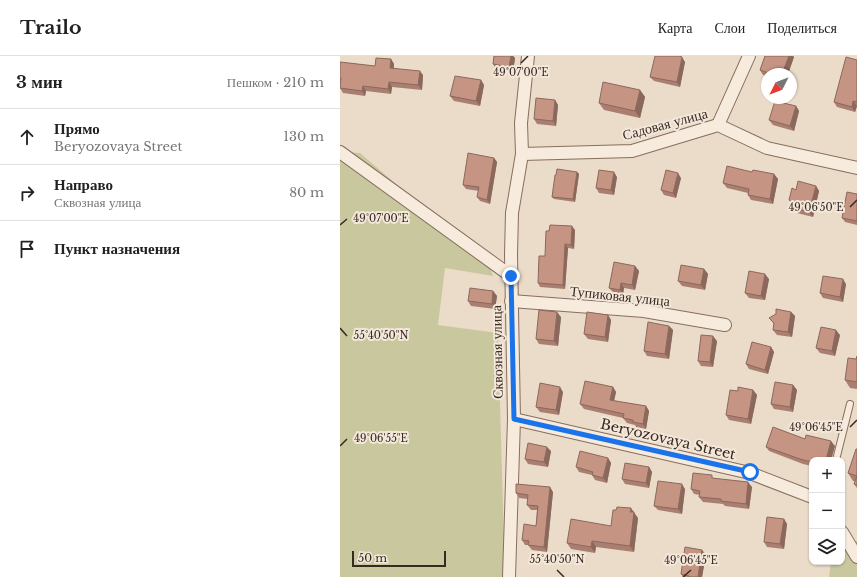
<!DOCTYPE html>
<html lang="ru">
<meta charset="utf-8">
<style>
body{margin:0;font-family:"Libre Baskerville",serif;background:#f2f2f2;color:#222}
.controls{position:absolute;right:12px;bottom:12px;display:grid;overflow:hidden;border-radius:8px;box-shadow:0 1px 3px #0004}
.controls button{width:36px;height:36px;display:grid;place-items:center;padding:0;border:0;border-bottom:1px solid #e0e0e0;background:#fff;color:#222;font:20px sans-serif}
.compass{position:absolute;left:421px;top:12px;width:36px;height:36px;border-radius:50%;background:#fff;box-shadow:0 1px 3px #0004;rotate:228deg}
.scale{position:absolute;left:12px;bottom:10px;width:94px;box-sizing:border-box;padding-left:4px;border:2px solid #382922;border-top:0;font-size:11px;line-height:14px;white-space:nowrap;color:#382922;-webkit-text-stroke:3px #f3e7d9;paint-order:stroke}
.stop{position:absolute;width:12px;height:12px;margin:-9px;border:3px solid #1a73e8;border-radius:50%;background:#fff}
.stop.end{background:#1a73e8;border-color:#fff;box-shadow:0 1px 4px #0008}
.list{margin:0;padding:0;list-style:none}
h2{display:flex;justify-content:space-between;align-items:center;height:52px;margin:0;padding:0 16px;font-size:17px}
h2 small{font-size:13px;font-weight:400;color:#767676}
.list li{display:grid;grid-template-columns:26px 1fr auto;gap:12px;align-items:center;box-sizing:border-box;height:56px;padding:0 16px;border-top:1px solid #e0e0e0}
.list b{display:block;font-size:15px;white-space:nowrap}
.list p{margin:0;font-size:13px;white-space:nowrap;color:#767676}
.list em{font-size:13px;font-style:normal;color:#767676}
.icon{flex:none;width:22px;height:22px;fill:none;stroke:currentColor;stroke-width:2;stroke-linecap:round;stroke-linejoin:round}
.map{position:relative;flex:none;width:517px;height:521px;overflow:hidden}
header{display:flex;align-items:center;gap:24px;box-sizing:border-box;height:56px;padding:0 20px;background:#fff;border-bottom:1px solid #e0e0e0}
header strong{font-size:19px}
nav{display:flex;gap:22px;margin-inline-start:auto;font-size:14px}
main{display:flex}
aside{flex:1;background:#fff}
.map>svg:first-child{display:block}
.green{fill:#c9c79e}
.lines{fill:none;stroke-linecap:round;stroke-linejoin:round}
.lane-casing{stroke:#876e5f;stroke-width:8}
.street-casing{stroke:#876e5f;stroke-width:14}
.lane{stroke:#f7ebdd;stroke-width:6}
.street{stroke:#f7ebdd;stroke-width:12}
.wall{fill:#aa7f71}
.shaded-wall{fill:#8b685c}
.building{fill:#c69483;stroke:#8b685c}
.route{stroke:#1a73e8;stroke-width:5}
.ticks{fill:none;stroke:#382922;stroke-width:1.5}
.labels{text-anchor:middle;stroke-width:4;stroke-linejoin:round;paint-order:stroke}
.street-label{font-size:14px;fill:#382922;stroke:#f3e7d9}
.ticks-label{font-size:10px;text-anchor:middle;fill:#382922;stroke:#f3e7d9;stroke-width:4;stroke-linejoin:round;paint-order:stroke}
</style>
<header>
<strong>Trailo</strong>
<nav><a>Карта</a><a>Слои</a><a>Поделиться</a></nav>
</header>
<main>
<aside>
<h2>3 мин<small>Пешком · 210 m</small></h2>
<ul class="list">
<li><svg class="icon" aria-label="ahead" viewBox="0 0 24 24"><path d="M12 20V5M6 11l6-6 6 6"/></svg><div><b>Прямо</b><p>Beryozovaya Street</p></div><em>130 m</em></li>
<li><svg class="icon" aria-label="right" viewBox="0 0 24 24"><path d="M7 20v-9h11M14 6l5 5-5 5"/></svg><div><b>Направо</b><p>Сквозная улица</p></div><em>80 m</em></li>
<li><svg class="icon" aria-label="arrive" viewBox="0 0 24 24"><path d="M6 21V4h12l-3 4 3 4H6"/></svg><div><b>Пункт назначения</b></div></li>
</ul>
</aside>
<div class="map">
<svg width="517" height="521" viewBox="0 0 517 521">
<rect width="100%" height="100%" fill="#ebdcca"/>
<g class="green">
<path d="M 0,96 L 20,97 L 149,208 L 153,220 L 105,212 L 98,269 L 158,277 L 165,521 L 0,521 Z"/>
<path d="M 502,485 L 517,485 L 517,521 L 489,521 L 491,506 L 502,506 Z"/>
</g>
<g class="lines">
<g class="lane-casing">
<path id="lane" d="M 496,404 L 510,348"/>
</g>
<g class="street-casing">
<g id="street">
<path d="M 378,69 L 409,0"/>
<path d="M 0,96 L 171,220"/>
<path d="M 182,98 L 292,95 L 378,69 L 427,92 L 517,112"/>
<path d="M 171,245 L 304,255 L 385,269"/>
<path d="M 174,363 L 410,417 L 472,441"/>
<path d="M 502,476 L 517,501"/>
<path d="M 169,521 L 174,363 L 171,199 L 172,157 L 182,98 L 181,67 L 188,0"/>
</g>
</g>
<use href="#lane" class="lane"/>
<use href="#street" class="street"/>
</g>
<g class="wall">
<path d="M 154,0 L 173,0 L 175,2 L 173,16 L 156,13 L 153,8 Z"/>
<path d="M 425,0 L 453,0 L 454,1 L 448,18 L 427,18 L 427,20 L 423,19 L 420,14 Z"/>
<path d="M 51,3 L 54,8 L 54,12 L 83,19 L 82,34 L 52,31 L 51,38 L 26,35 L 25,40 L 3,37 L 0,32 L 1,27 L 0,27 L 0,6 L 35,10 Z"/>
<path d="M 517,4 L 517,50 L 515,56 L 497,51 L 494,46 Z"/>
<path d="M 345,6 L 340,31 L 314,25 L 310,21 Z"/>
<path d="M 141,24 L 144,29 L 140,50 L 114,45 L 110,40 Z"/>
<path d="M 300,34 L 305,41 L 300,62 L 264,54 L 259,47 Z"/>
<path d="M 215,44 L 218,49 L 216,70 L 197,68 L 194,63 Z"/>
<path d="M 456,50 L 459,55 L 454,75 L 433,69 L 429,64 Z"/>
<path d="M 154,102 L 157,106 L 150,148 L 140,145 L 137,141 L 139,135 L 126,133 L 123,129 Z"/>
<path d="M 237,116 L 239,118 L 235,146 L 214,143 L 212,141 L 216,119 Z"/>
<path d="M 412,116 L 434,118 L 438,123 L 433,148 L 411,144 L 408,139 L 408,137 L 387,132 L 383,127 Z"/>
<path d="M 277,121 L 274,139 L 259,137 L 256,132 Z"/>
<path d="M 341,122 L 336,142 L 324,139 L 321,134 Z"/>
<path d="M 476,130 L 479,135 L 473,161 L 457,157 L 454,152 L 454,150 L 452,149 L 449,144 L 456,134 Z"/>
<path d="M 517,138 L 517,169 L 505,166 L 502,162 Z"/>
<path d="M 235,174 L 234,193 L 228,192 L 225,233 L 200,231 L 198,227 Z"/>
<path d="M 295,210 L 299,215 L 295,234 L 284,232 L 283,238 L 273,236 L 269,232 Z"/>
<path d="M 364,213 L 368,218 L 365,234 L 342,230 L 338,225 Z"/>
<path d="M 429,223 L 425,244 L 409,242 L 405,237 Z"/>
<path d="M 506,228 L 503,246 L 483,242 L 480,237 Z"/>
<path d="M 153,235 L 157,240 L 155,253 L 131,250 L 128,245 Z"/>
<path d="M 451,256 L 455,260 L 452,281 L 437,279 L 433,274 L 434,268 L 429,262 Z"/>
<path d="M 268,259 L 271,264 L 268,286 L 248,283 L 244,278 Z"/>
<path d="M 221,261 L 218,290 L 199,288 L 196,283 Z"/>
<path d="M 329,270 L 333,274 L 329,303 L 307,300 L 304,295 Z"/>
<path d="M 500,279 L 495,300 L 480,297 L 476,292 Z"/>
<path d="M 377,285 L 373,311 L 361,310 L 358,305 Z"/>
<path d="M 431,291 L 434,296 L 428,318 L 409,313 L 406,308 Z"/>
<path d="M 517,300 L 517,333 L 510,332 L 505,324 L 516,303 Z"/>
<path d="M 453,329 L 457,334 L 453,356 L 434,353 L 431,348 Z"/>
<path d="M 273,331 L 276,336 L 274,345 L 306,350 L 309,355 L 306,373 L 296,371 L 295,369 L 287,367 L 283,362 L 244,353 L 240,348 Z"/>
<path d="M 413,334 L 417,339 L 411,368 L 389,364 L 386,359 L 398,335 Z"/>
<path d="M 223,336 L 219,359 L 200,356 L 196,351 Z"/>
<path d="M 465,383 L 495,390 L 491,404 L 472,404 L 472,410 L 463,408 L 429,395 L 426,391 Z"/>
<path d="M 517,393 L 517,432 L 514,428 L 515,425 L 513,425 L 508,417 Z"/>
<path d="M 211,395 L 208,411 L 188,408 L 185,403 Z"/>
<path d="M 268,402 L 271,407 L 267,427 L 255,424 L 252,419 L 239,416 L 236,411 Z"/>
<path d="M 309,411 L 312,416 L 309,432 L 285,428 L 282,423 Z"/>
<path d="M 374,422 L 412,431 L 409,453 L 385,450 L 383,448 L 363,446 L 359,441 L 360,439 L 354,438 L 351,433 Z"/>
<path d="M 345,433 L 342,458 L 318,454 L 314,450 Z"/>
<path d="M 213,436 L 207,496 L 192,494 L 188,489 L 185,489 L 182,484 L 196,470 L 197,454 L 191,454 L 187,449 L 188,443 L 179,442 L 176,437 Z"/>
<path d="M 298,462 L 294,496 L 256,491 L 255,497 L 231,493 L 227,487 L 271,470 Z"/>
<path d="M 444,463 L 447,468 L 444,493 L 427,491 L 424,486 Z"/>
<path d="M 362,494 L 366,499 L 362,521 L 343,521 L 341,518 Z"/>
</g>
<g class="shaded-wall">
<path d="M 171,0 L 173,0 L 175,2 L 173,16 L 169,11 Z"/>
<path d="M 449,0 L 453,0 L 454,1 L 448,18 L 442,18 Z"/>
<path d="M 342,1 L 345,6 L 340,31 L 337,26 Z"/>
<path d="M 51,3 L 54,8 L 53,16 L 50,12 Z"/>
<path d="M 80,15 L 83,19 L 82,34 L 78,29 Z"/>
<path d="M 141,24 L 144,29 L 140,50 L 136,45 Z"/>
<path d="M 49,26 L 52,31 L 51,38 L 48,33 Z"/>
<path d="M 23,30 L 26,35 L 25,40 L 22,35 Z"/>
<path d="M 300,34 L 305,41 L 300,62 L 295,55 Z"/>
<path d="M 215,44 L 218,49 L 216,70 L 213,65 Z"/>
<path d="M 513,45 L 517,50 L 515,56 L 512,51 Z"/>
<path d="M 456,50 L 459,55 L 454,75 L 450,70 Z"/>
<path d="M 154,102 L 157,106 L 150,148 L 147,144 Z"/>
<path d="M 237,116 L 239,118 L 235,146 L 233,143 Z"/>
<path d="M 274,116 L 277,121 L 274,139 L 271,134 Z"/>
<path d="M 338,117 L 341,122 L 336,142 L 333,137 Z"/>
<path d="M 434,118 L 438,123 L 433,148 L 430,143 Z"/>
<path d="M 476,130 L 479,135 L 473,161 L 469,156 Z"/>
<path d="M 232,170 L 235,174 L 234,193 L 231,189 Z"/>
<path d="M 225,188 L 228,192 L 225,233 L 223,229 Z"/>
<path d="M 295,210 L 299,215 L 295,234 L 292,229 Z"/>
<path d="M 364,213 L 368,218 L 365,234 L 361,229 Z"/>
<path d="M 425,218 L 429,223 L 425,244 L 421,240 Z"/>
<path d="M 503,223 L 506,228 L 503,246 L 500,241 Z"/>
<path d="M 281,227 L 284,232 L 283,238 L 280,234 Z"/>
<path d="M 153,235 L 157,240 L 155,253 L 152,248 Z"/>
<path d="M 217,256 L 221,261 L 218,290 L 214,285 Z"/>
<path d="M 451,256 L 455,260 L 452,281 L 448,276 Z"/>
<path d="M 268,259 L 271,264 L 268,286 L 265,281 Z"/>
<path d="M 329,270 L 333,274 L 329,303 L 325,298 Z"/>
<path d="M 496,274 L 500,279 L 495,300 L 492,295 Z"/>
<path d="M 373,280 L 377,285 L 373,311 L 370,306 Z"/>
<path d="M 431,291 L 434,296 L 428,318 L 425,314 Z"/>
<path d="M 453,329 L 457,334 L 453,356 L 450,351 Z"/>
<path d="M 220,331 L 223,336 L 219,359 L 216,354 Z"/>
<path d="M 273,331 L 276,336 L 273,349 L 270,344 Z"/>
<path d="M 413,334 L 417,339 L 411,368 L 408,363 Z"/>
<path d="M 306,350 L 309,355 L 306,373 L 303,368 Z"/>
<path d="M 491,385 L 495,390 L 491,404 L 486,404 Z"/>
<path d="M 207,391 L 211,395 L 208,411 L 204,406 Z"/>
<path d="M 268,402 L 271,407 L 267,427 L 263,422 Z"/>
<path d="M 309,411 L 312,416 L 309,432 L 306,427 Z"/>
<path d="M 408,426 L 412,431 L 409,453 L 406,448 Z"/>
<path d="M 342,428 L 345,433 L 342,458 L 338,453 Z"/>
<path d="M 210,431 L 213,436 L 207,496 L 204,491 Z"/>
<path d="M 291,452 L 298,462 L 294,496 L 290,490 Z"/>
<path d="M 444,463 L 447,468 L 444,493 L 440,488 Z"/>
<path d="M 252,485 L 256,491 L 255,497 L 251,491 Z"/>
<path d="M 362,494 L 366,499 L 362,521 L 358,521 Z"/>
</g>
<g class="building">
<path d="M 154,0 L 171,0 L 169,11 L 153,8 Z"/>
<path d="M 315,0 L 339,0 L 342,1 L 337,26 L 310,21 Z"/>
<path d="M 425,0 L 449,0 L 442,18 L 431,18 L 420,14 Z"/>
<path d="M 506,1 L 517,4 L 517,46 L 513,45 L 512,51 L 494,46 Z"/>
<path d="M 36,2 L 51,3 L 50,12 L 80,15 L 78,29 L 49,26 L 48,33 L 23,30 L 22,35 L 0,32 L 1,22 L 0,22 L 0,6 L 35,10 Z"/>
<path d="M 115,20 L 141,24 L 136,45 L 110,40 Z"/>
<path d="M 263,26 L 300,34 L 295,55 L 259,47 Z"/>
<path d="M 196,42 L 215,44 L 213,65 L 194,63 Z"/>
<path d="M 435,45 L 456,50 L 450,70 L 429,64 Z"/>
<path d="M 128,97 L 154,102 L 147,144 L 137,141 L 139,131 L 123,129 Z"/>
<path d="M 387,110 L 412,116 L 413,114 L 434,118 L 430,143 L 408,139 L 409,133 L 383,127 Z"/>
<path d="M 217,113 L 237,116 L 233,143 L 212,141 L 215,119 L 216,119 Z"/>
<path d="M 259,114 L 274,116 L 271,134 L 256,132 Z"/>
<path d="M 326,114 L 338,117 L 333,137 L 321,134 Z"/>
<path d="M 458,125 L 476,130 L 469,156 L 454,152 L 455,146 L 449,144 L 452,132 L 456,134 Z"/>
<path d="M 507,136 L 517,138 L 517,165 L 502,162 Z"/>
<path d="M 210,169 L 232,170 L 231,189 L 225,188 L 223,229 L 198,227 L 199,200 L 205,200 L 206,175 L 209,175 Z"/>
<path d="M 274,206 L 295,210 L 292,229 L 281,227 L 280,234 L 269,232 Z"/>
<path d="M 341,209 L 364,213 L 361,229 L 338,225 Z"/>
<path d="M 409,215 L 425,218 L 421,240 L 405,237 Z"/>
<path d="M 483,220 L 503,223 L 500,241 L 480,237 Z"/>
<path d="M 130,232 L 153,235 L 152,248 L 128,245 Z"/>
<path d="M 436,253 L 451,256 L 448,276 L 433,274 L 434,267 L 429,262 L 436,258 Z"/>
<path d="M 199,254 L 217,256 L 214,285 L 196,283 Z"/>
<path d="M 247,256 L 268,259 L 265,281 L 244,278 Z"/>
<path d="M 308,266 L 329,270 L 325,298 L 304,295 Z"/>
<path d="M 481,271 L 496,274 L 492,295 L 476,292 Z"/>
<path d="M 361,279 L 373,280 L 370,306 L 358,305 Z"/>
<path d="M 412,286 L 431,291 L 425,314 L 406,308 Z"/>
<path d="M 517,300 L 517,326 L 505,324 L 508,302 L 516,303 Z"/>
<path d="M 245,325 L 273,331 L 270,344 L 306,350 L 303,368 L 293,366 L 293,364 L 283,362 L 284,358 L 240,348 Z"/>
<path d="M 435,326 L 453,329 L 450,351 L 431,348 Z"/>
<path d="M 200,327 L 220,331 L 216,354 L 196,351 Z"/>
<path d="M 398,331 L 413,334 L 408,363 L 386,359 L 390,334 L 398,335 Z"/>
<path d="M 433,371 L 465,383 L 466,379 L 491,385 L 486,404 L 472,404 L 472,406 L 460,403 L 426,391 Z"/>
<path d="M 188,387 L 207,391 L 204,406 L 185,403 Z"/>
<path d="M 516,393 L 517,393 L 517,429 L 514,428 L 517,420 L 508,417 Z"/>
<path d="M 240,395 L 268,402 L 263,422 L 252,419 L 253,416 L 236,411 Z"/>
<path d="M 285,407 L 309,411 L 306,427 L 282,423 Z"/>
<path d="M 353,417 L 372,419 L 372,422 L 408,426 L 406,448 L 381,445 L 381,443 L 359,441 L 360,435 L 351,433 Z"/>
<path d="M 318,425 L 342,428 L 338,453 L 314,450 Z"/>
<path d="M 176,428 L 210,431 L 204,491 L 188,489 L 189,485 L 182,484 L 184,468 L 196,470 L 198,450 L 187,449 L 188,439 L 176,437 Z"/>
<path d="M 277,451 L 291,452 L 290,456 L 294,456 L 290,490 L 252,485 L 251,491 L 227,487 L 231,463 L 271,470 L 273,454 L 276,454 Z"/>
<path d="M 427,461 L 444,463 L 440,488 L 424,486 Z"/>
<path d="M 345,491 L 362,494 L 358,521 L 349,521 L 349,520 L 341,518 Z"/>
</g>
<g class="lines">
<path class="route" d="M 171,220 L 174,363 L 410,416"/>
</g>
<path class="ticks" d="M 181,7 L 188,0M 510,151 L 517,144M 0,169 L 7,163M 0,272 L 7,280M 510,371 L 517,364M 0,390 L 7,383M 217,514 L 224,521M 343,521 L 351,514"/>
<g class="labels">
<g class="street-label">
<text transform="translate(325 68) rotate(-15)" y="5">Садовая улица</text>
<text transform="translate(280 240) rotate(6)" y="5">Тупиковая улица</text>
<text transform="translate(157 296) rotate(-91)" y="5">Сквозная улица</text>
<text transform="translate(328 383) rotate(13)" y="5">Beryozovaya Street</text>
</g>
</g>
<g class="ticks-label">
<text x="181" y="20">49°07'00"E</text>
<text x="476" y="155">49°06'50"E</text>
<text x="41" y="166">49°07'00"E</text>
<text x="41" y="283">55°40'50"N</text>
<text x="476" y="375">49°06'45"E</text>
<text x="41" y="386">49°06'55"E</text>
<text x="217" y="507">55°40'50"N</text>
<text x="351" y="508">49°06'45"E</text>
</g>
</svg>
<div class="controls">
<button>+</button>
<button>−</button>
<button><svg class="icon" aria-label="layers" viewBox="0 0 24 24"><path d="M12 4l9 5-9 5-9-5zM3 14l9 5 9-5"/></svg></button>
</div>
<svg class="compass" viewBox="-18 -18 36 36"><path d="M0-13l5 13h-10z" fill="#e53935"/><path d="M0 13l5-13h-10z" fill="#767676"/></svg>
<div class="scale">50 m</div>
<div class="stop" style="left:410px;top:416px"></div>
<div class="stop end" style="left:171px;top:220px"></div>
</div>
</main>
